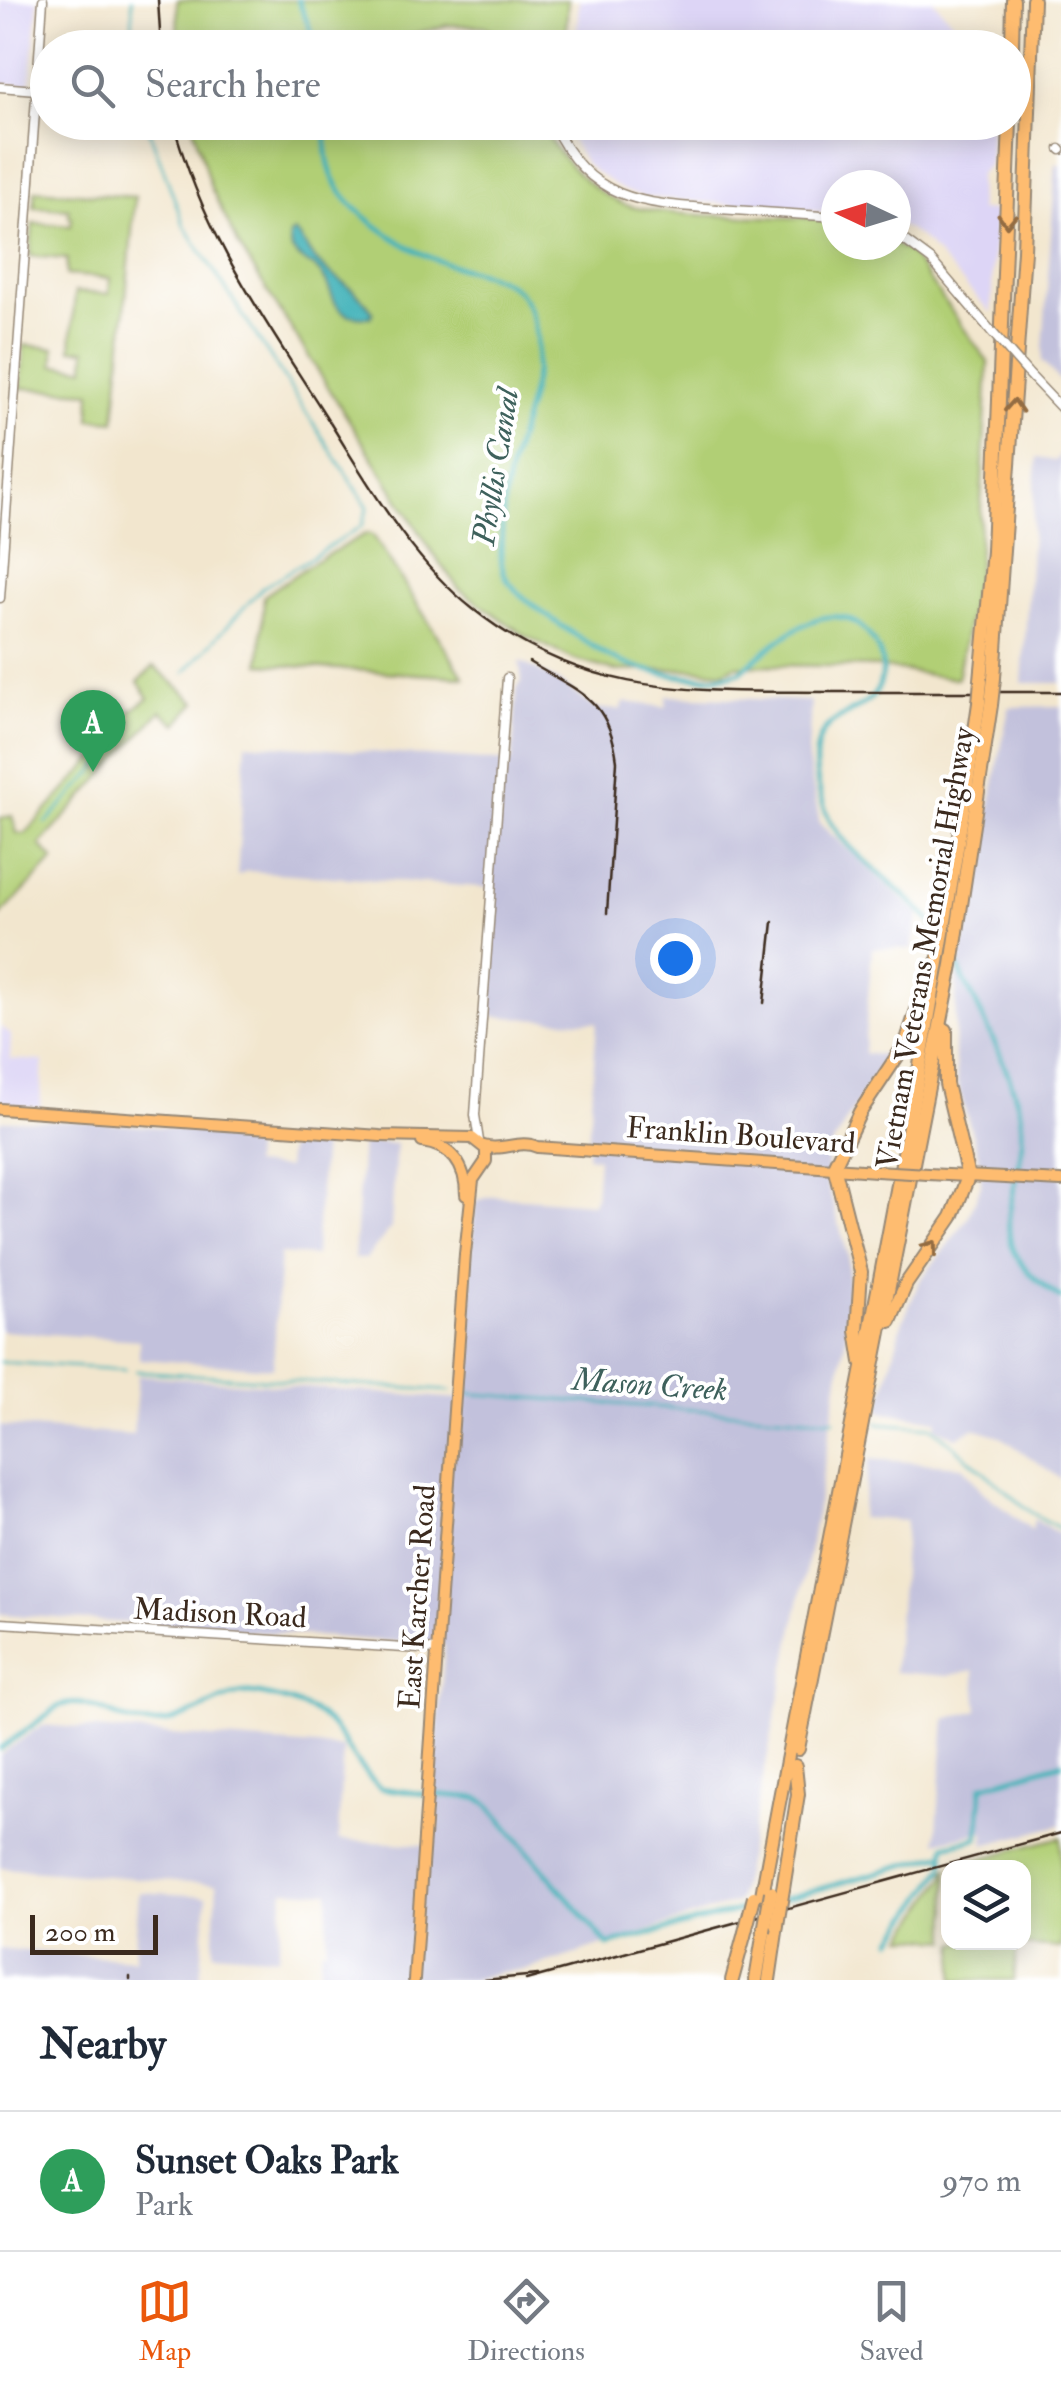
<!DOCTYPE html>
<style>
body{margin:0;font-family:"IM FELL Double Pica",serif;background:#f6f6f7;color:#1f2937}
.controls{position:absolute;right:30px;bottom:30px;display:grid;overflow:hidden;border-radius:20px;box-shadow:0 5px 25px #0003}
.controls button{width:90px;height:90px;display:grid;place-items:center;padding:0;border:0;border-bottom:2px solid #e0e1e3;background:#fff;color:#1f2937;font:50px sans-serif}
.compass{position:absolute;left:821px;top:170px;width:90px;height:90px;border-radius:50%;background:#fff;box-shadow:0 5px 25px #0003;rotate:274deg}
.scale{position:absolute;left:30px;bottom:25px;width:128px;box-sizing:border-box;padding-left:10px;border:5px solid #3b2a1e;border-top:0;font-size:28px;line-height:35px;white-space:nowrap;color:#3b2a1e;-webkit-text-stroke:8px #fff;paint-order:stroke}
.you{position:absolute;left:675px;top:958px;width:35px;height:35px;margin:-25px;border:8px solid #fff;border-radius:50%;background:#1a73e8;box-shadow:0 0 0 15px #1a73e833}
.badge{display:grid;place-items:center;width:65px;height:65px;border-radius:50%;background:#ea580c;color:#fff;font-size:32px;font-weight:700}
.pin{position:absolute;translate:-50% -82px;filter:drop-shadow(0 2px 5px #0008)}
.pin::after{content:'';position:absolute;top:52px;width:35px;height:30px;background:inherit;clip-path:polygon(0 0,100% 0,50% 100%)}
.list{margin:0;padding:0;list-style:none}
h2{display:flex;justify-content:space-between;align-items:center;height:130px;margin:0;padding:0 40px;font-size:42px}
h2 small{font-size:32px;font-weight:400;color:#747a83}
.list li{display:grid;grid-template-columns:65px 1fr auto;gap:30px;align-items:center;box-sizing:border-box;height:140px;padding:0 40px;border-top:2px solid #e0e1e3}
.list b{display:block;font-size:38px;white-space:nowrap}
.list p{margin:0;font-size:32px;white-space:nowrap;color:#747a83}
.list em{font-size:32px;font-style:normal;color:#747a83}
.icon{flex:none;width:55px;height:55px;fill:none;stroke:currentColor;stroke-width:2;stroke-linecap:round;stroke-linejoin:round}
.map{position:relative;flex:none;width:1061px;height:1980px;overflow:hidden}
.search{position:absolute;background:#fff;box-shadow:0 5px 25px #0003;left:30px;right:30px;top:30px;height:110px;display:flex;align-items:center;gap:25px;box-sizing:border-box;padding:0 35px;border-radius:55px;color:#747a83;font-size:38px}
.sheet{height:270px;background:#fff}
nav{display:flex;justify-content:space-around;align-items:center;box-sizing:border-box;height:140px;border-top:2px solid #e0e1e3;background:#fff;font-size:28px;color:#747a83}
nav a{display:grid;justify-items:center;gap:5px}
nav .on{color:#ea580c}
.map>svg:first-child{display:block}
.built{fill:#ddd5f6}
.industrial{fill:#c2c1dc}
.green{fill:#b1cf75;stroke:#767c4a;stroke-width:2.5}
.water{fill:#43b3ba;stroke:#3f6e6c;stroke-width:2.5}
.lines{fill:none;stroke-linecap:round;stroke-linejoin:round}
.stream{stroke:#43b3ba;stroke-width:2.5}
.canal{stroke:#43b3ba;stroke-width:5}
.minor-casing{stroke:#968876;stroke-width:11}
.major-casing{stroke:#968876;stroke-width:14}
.highway-casing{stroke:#968876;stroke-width:16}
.minor{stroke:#fff;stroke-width:8}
.major{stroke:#febc70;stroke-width:10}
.highway{stroke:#febc70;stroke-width:12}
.rail{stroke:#3b2a1e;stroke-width:2.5}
.minor-bridge-casing{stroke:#968876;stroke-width:11;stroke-linecap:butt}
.major-bridge-casing{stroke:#968876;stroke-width:14;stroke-linecap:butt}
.highway-bridge-casing{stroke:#968876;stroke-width:16;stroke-linecap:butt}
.minor-bridge{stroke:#fff;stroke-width:8}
.major-bridge{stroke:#febc70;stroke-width:10}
.highway-bridge{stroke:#febc70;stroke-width:12}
.oneway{stroke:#936c43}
.labels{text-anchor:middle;stroke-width:8;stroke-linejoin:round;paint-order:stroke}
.street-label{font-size:30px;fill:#3b2a1e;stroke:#fff}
.water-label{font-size:32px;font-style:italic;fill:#3e615c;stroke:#fff}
</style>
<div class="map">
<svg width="1061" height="1980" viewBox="0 0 1061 1980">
<rect width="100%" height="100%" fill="#fff"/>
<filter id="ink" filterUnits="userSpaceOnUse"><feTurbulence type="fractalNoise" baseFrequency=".01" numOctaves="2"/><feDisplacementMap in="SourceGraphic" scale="20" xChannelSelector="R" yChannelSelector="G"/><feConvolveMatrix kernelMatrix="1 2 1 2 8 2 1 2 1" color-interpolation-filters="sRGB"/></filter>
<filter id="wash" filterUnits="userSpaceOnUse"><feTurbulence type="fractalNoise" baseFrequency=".0048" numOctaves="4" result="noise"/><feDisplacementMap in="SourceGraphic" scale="40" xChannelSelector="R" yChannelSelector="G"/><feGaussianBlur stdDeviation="2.25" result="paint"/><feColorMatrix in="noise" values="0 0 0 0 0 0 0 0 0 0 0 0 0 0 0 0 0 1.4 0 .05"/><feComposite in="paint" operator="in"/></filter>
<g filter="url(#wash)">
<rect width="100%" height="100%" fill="#f2e6ce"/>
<g class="built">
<path d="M 0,0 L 38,0 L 31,80 L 27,85 L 0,83 Z"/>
<path d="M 579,0 L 933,0 L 972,44 L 994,47 L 576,47 Z"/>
<path d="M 561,123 L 990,123 L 989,164 L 978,175 L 979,210 L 995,211 L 991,313 L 935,252 L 917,235 L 896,223 L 896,185 L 836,185 L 836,213 L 646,197 L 623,190 L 594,171 L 585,163 Z"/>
<path d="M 1,1026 L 11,1035 L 10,1059 L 43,1061 L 40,1107 L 0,1104 Z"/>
</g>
<g class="industrial">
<path d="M 1056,164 L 1061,164 L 1061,382 L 1042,361 Z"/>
<path d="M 1061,454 L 1061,683 L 1022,683 L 1037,458 L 1055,461 Z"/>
<path d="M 519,661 L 560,682 L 594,708 L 620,710 L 625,702 L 666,707 L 667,696 L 811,701 L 808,759 L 820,824 L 919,914 L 912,949 L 872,948 L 864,1053 L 885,1056 L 828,1152 L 826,1180 L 848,1255 L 848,1324 L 811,1543 L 738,1902 L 526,1970 L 499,1972 L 471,1980 L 319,1980 L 321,1948 L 326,1948 L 329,1892 L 284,1890 L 278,1957 L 213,1952 L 217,1884 L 0,1868 L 0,1755 L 42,1725 L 343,1748 L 338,1840 L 428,1845 L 445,1645 L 0,1614 L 0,1426 L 133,1435 L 138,1375 L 462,1399 L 475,1201 L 494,1196 L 591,1203 L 595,1199 L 598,1158 L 587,1156 L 597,1022 L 487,1016 L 495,888 L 247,871 L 237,876 L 246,743 L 512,762 L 517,689 L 522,681 Z"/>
<path d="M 1061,706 L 1061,1479 L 1000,1436 L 973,1428 L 958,1438 L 936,1427 L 937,1420 L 879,1411 L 902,1323 L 920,1281 L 968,1218 L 981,1185 L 981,1164 L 958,1086 L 954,1052 L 957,978 L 1009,707 Z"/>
<path d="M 6,1120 L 73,1121 L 254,1134 L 252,1165 L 286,1168 L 289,1138 L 323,1141 L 315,1256 L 280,1254 L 273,1368 L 139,1359 L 139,1340 L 0,1331 L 0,1122 Z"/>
<path d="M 362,1141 L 396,1144 L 391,1228 L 366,1259 L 354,1259 Z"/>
<path d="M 870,1459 L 962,1466 L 983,1492 L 1032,1530 L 1034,1519 L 1061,1535 L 1061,1825 L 984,1845 L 985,1831 L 936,1842 L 945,1719 L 978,1710 L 974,1670 L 947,1676 L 894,1672 L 906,1521 L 860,1518 Z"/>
<path d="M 139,1892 L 207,1896 L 200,1980 L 0,1980 L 0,1949 L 134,1959 Z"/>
</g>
<g class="green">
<path d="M 177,0 L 568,0 L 565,47 L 518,47 L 511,38 L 483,26 L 448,25 L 364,47 L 178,48 Z"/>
<path d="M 192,123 L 542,123 C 555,157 600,201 637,208 C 690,218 761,216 816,218 L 836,223 L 836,245 L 895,245 L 909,252 L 988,362 L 978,568 L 957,679 L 878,667 L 770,665 L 735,666 L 724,672 L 683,669 L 616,671 L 575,660 L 524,635 L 459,589 L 434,555 L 239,246 L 211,188 Z"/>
<path d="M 35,190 L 135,197 L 115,421 L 90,419 L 91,392 L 21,388 L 24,345 L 54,348 L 54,365 L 85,368 L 86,350 L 71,349 L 75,292 L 109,294 L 110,278 L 66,275 L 67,259 L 30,256 L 33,223 L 71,226 L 72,217 L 69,217 L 69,209 L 34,207 Z"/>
<path d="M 368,533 L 373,535 L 464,677 L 260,664 L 264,596 L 312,563 Z"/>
<path d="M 154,666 L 196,702 L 177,724 L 161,711 L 40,845 L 54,860 L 0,916 L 0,818 L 12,816 L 17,833 L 25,834 L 121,729 L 125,715 L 149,698 L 138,682 Z"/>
<path d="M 1061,1837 L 1061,1948 L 1017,1945 L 1014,1980 L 954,1980 L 956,1943 L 1024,1942 L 1024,1868 L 950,1867 Z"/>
<path d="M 948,1868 L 948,1940 L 904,1937 L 945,1877 L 945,1869 Z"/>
</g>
<path class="water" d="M 294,232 C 303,237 305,248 313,257 C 329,277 356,286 373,312 L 371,317 C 364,317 353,317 347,314 C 331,307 332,287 322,275 C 310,259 287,260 290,235 Z"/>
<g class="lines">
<g class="stream">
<path d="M 132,0 L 133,48"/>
<path d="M 146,122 L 184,225 L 368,507 L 362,526 L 262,588 L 185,672"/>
<path d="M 46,823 L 125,738"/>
<path d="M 0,1362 L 125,1370"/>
<path d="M 136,1371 L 450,1391"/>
<path d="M 462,1393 L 835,1420"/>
<path d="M 877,1423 L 932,1427 L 1032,1513 L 1061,1529"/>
</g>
<g class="canal">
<path d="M 298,0 L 318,48"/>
<path d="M 325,122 C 326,140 326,159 332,175 C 347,214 413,254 451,265 C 476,273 510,275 525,300 C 556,354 519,422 508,477 C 504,494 503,513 502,530 C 501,548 498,567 509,582 C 529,607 573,633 600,651 C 631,672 704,685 740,672 C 774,645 835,581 874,642 C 883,656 885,671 879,686 C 868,714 828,712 819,741 C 812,762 818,789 825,809 C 842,860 923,893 950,951"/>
<path d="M 955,961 C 974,1001 1015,1077 1021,1118 C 1030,1197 967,1237 1061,1298"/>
<path d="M 0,1749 L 59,1706 C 91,1695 116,1724 148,1724 C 180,1724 205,1705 235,1695 C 248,1691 259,1694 272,1697 C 350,1715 332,1745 380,1788 L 424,1794"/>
<path d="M 431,1794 L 478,1798 L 487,1803 L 608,1945 L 768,1903"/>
<path d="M 944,1863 L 945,1846 L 978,1838 L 982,1786 L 1061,1763"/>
<path d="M 783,1899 L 944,1854"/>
<path d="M 893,1940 L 943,1869"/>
</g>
</g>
</g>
<g filter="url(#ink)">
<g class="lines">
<g class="minor-casing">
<g id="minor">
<path d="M 395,48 C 435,37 467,25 505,48"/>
<path d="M 0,87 L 48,91"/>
<path d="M 552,122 C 589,201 641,204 719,209 C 758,212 797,214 836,217"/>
<path d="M 1060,149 L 1061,150"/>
<path d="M 896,234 L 931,260 L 991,331"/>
<path d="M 1027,372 L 1061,408"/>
<path d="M 0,598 L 43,0"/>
<path d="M 479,1141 L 475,1115 L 507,678"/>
<path d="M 0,1623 L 437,1650"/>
</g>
</g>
<g class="major-casing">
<g id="major">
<path d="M 0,1109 L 380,1136 L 472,1138 L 486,1149 L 486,1161 L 473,1180 L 465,1254 L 414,1980"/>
<path d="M 422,1142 C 452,1146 466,1166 466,1195"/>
<path d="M 484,1146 C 501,1152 520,1139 537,1147 L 876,1171"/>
<path d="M 928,1174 L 1061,1181"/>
</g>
</g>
<g class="highway-casing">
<g id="highway">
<path d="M 1012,48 L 1013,0"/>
<path d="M 994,678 L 1024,251 L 1033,0"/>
<path d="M 981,680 L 993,551 L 1010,122"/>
<path d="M 890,1321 L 906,1284 L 952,1217 L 968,1177 L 946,1084 L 946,1030"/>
<path d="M 862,1362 L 857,1331 L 861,1272 L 834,1166 L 860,1112 L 906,1043 L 924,989"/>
<path d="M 798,1749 L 952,965 L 991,705"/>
<path d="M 783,1889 L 798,1794 L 795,1766"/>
<path d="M 762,1895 C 834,1498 922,1103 979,703"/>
<path d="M 732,1980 L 744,1936"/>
<path d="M 756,1980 L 764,1931"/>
<path d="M 769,1980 L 777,1925"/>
</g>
</g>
<use href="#minor" class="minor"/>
<use href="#major" class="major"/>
<use href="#highway" class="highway"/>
<g class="rail">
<path d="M 158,0 L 161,48"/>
<path d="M 173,122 C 204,235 261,314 322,410 C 366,479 408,558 473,609 C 585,698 692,691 826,692 C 904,692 983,692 1061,692"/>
<path d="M 529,662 C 578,692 609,697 617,761 L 607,913"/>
<path d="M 764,1003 L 773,922"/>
<path d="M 130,1980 L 130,1977"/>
<path d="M 484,1980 L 538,1975"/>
<path d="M 526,1980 L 1061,1833"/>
</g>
<g class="minor-bridge-casing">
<path id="minor-bridge" d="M 991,331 L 1027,372"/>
</g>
<g class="major-bridge-casing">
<path id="major-bridge" d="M 876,1171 L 928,1174"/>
</g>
<g class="highway-bridge-casing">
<g id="highway-bridge">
<path d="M 979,703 L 981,680"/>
<path d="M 991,705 L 994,678"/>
<path d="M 777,1925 L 783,1889"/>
<path d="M 764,1931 L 771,1892"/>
<path d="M 744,1936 L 754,1897"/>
</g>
</g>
<use href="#minor-bridge" class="minor-bridge"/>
<use href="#major-bridge" class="major-bridge"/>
<use href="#highway-bridge" class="highway-bridge"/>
</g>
<defs><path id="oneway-chevron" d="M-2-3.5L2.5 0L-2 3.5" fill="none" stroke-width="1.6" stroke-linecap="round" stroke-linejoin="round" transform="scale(2.5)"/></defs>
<g class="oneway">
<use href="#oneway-chevron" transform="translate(1007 220) rotate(92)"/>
<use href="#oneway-chevron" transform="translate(1014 406) rotate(-86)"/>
<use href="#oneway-chevron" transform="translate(931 1247) rotate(-53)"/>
</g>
</g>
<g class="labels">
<g class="street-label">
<text transform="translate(925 948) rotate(-80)" y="10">Vietnam Veterans Memorial Highway</text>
<text transform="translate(741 1135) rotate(4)" y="10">Franklin Boulevard</text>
<text transform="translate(417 1597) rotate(-86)" y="10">East Karcher Road</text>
<text transform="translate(220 1613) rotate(3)" y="10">Madison Road</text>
</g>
<g class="water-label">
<text transform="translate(495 467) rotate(-81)" y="11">Phyllis Canal</text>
<text transform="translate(650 1384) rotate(4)" y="11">Mason Creek</text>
</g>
</g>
</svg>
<div class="controls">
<button><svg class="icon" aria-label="layers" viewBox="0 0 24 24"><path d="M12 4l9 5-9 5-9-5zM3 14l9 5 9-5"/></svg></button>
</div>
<svg class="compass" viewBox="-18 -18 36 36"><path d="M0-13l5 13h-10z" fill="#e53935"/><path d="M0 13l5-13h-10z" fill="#747a83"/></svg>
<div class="scale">200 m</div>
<div class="you"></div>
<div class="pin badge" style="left:93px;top:772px;background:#2e9e5b">A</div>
<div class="search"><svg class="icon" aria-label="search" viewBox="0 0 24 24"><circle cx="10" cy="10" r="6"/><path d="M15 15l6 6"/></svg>Search here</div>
</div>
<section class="sheet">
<h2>Nearby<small></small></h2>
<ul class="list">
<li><span class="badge" style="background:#2e9e5b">A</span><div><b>Sunset Oaks Park</b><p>Park</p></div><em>970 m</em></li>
</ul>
</section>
<nav>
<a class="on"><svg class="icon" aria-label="map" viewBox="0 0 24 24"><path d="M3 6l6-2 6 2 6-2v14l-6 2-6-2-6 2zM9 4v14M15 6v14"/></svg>Map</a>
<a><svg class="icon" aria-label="directions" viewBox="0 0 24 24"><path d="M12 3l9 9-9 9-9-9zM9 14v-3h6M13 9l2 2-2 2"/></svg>Directions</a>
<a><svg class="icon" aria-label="saved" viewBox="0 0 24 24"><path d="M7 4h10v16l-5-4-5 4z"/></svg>Saved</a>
</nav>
